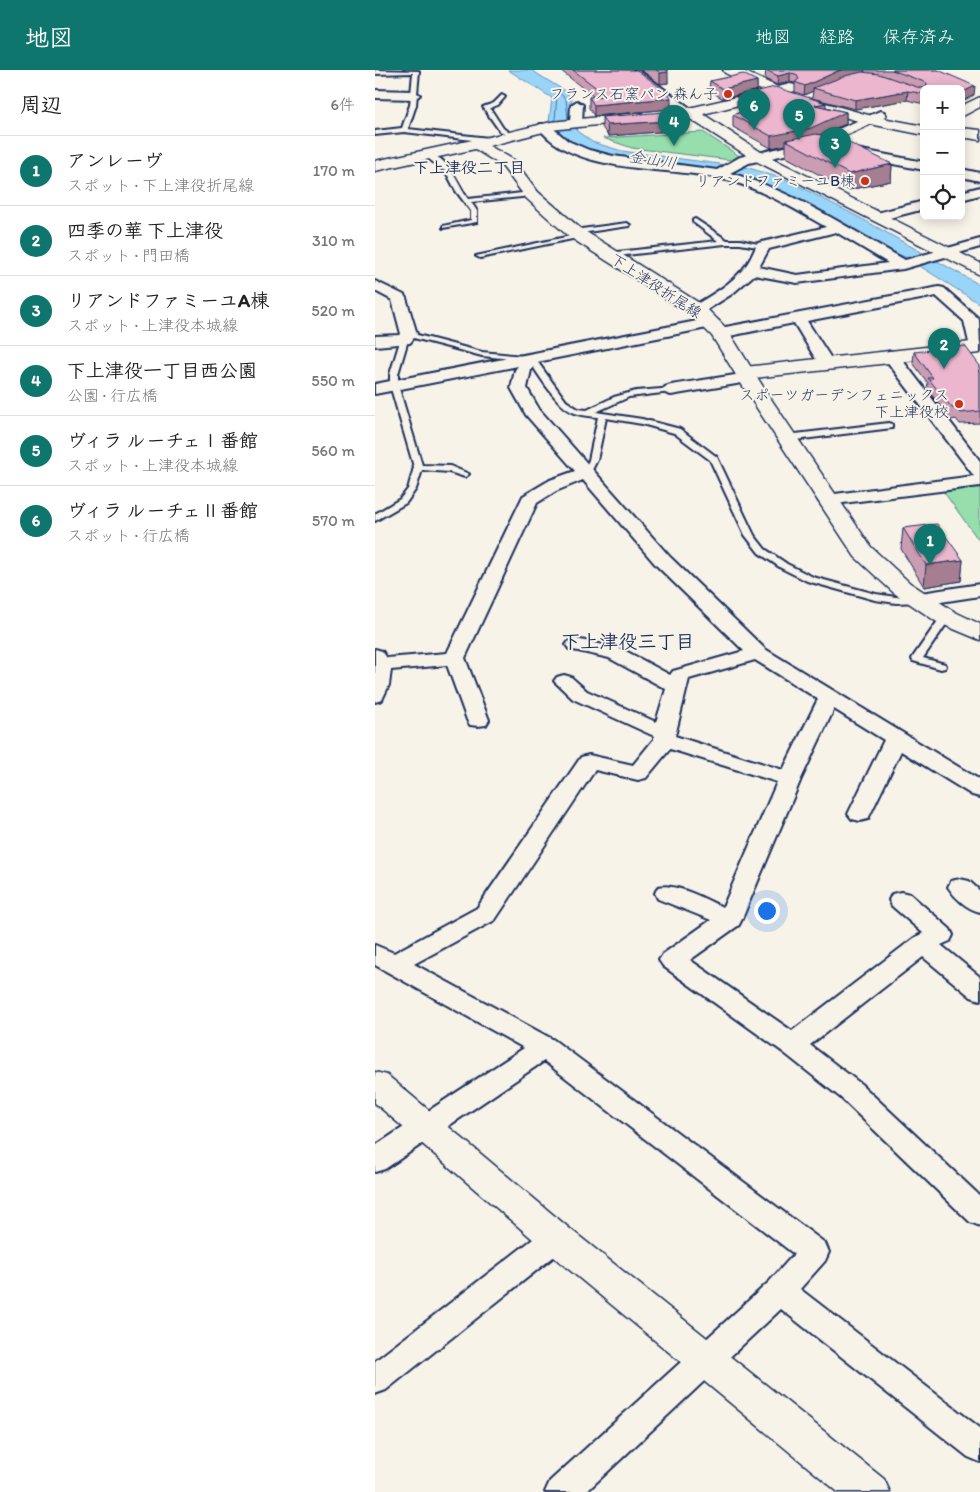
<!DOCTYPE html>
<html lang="ja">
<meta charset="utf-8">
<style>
body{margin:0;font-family:Itim,"Klee One",sans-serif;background:#f2f2f2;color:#222}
.controls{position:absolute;right:15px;top:15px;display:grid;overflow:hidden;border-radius:8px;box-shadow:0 2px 12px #0003}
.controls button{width:45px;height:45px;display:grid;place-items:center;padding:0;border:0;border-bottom:1px solid #e0e0e0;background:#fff;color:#222;font:25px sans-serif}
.you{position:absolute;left:391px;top:840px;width:18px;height:18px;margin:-12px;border:4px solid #fff;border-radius:50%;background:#1a73e8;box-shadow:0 0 0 8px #1a73e833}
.badge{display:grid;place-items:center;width:32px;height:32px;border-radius:50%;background:#0f766e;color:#fff;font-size:16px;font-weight:700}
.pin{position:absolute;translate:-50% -41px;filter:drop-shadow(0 1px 2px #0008)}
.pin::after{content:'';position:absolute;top:26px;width:18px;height:15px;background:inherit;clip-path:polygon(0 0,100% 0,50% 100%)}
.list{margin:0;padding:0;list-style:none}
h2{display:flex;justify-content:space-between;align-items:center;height:65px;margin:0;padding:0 20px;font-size:21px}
h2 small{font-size:16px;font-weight:400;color:#767676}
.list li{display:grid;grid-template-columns:32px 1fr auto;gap:15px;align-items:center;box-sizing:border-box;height:70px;padding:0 20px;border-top:1px solid #e0e0e0}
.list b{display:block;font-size:19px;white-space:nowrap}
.list p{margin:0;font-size:16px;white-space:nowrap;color:#767676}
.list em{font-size:16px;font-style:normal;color:#767676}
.icon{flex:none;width:28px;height:28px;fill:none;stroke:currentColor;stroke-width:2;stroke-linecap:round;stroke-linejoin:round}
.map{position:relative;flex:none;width:605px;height:1422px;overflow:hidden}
header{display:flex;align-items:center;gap:30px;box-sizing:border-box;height:70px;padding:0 25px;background:#0f766e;color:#fff}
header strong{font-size:24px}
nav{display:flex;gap:28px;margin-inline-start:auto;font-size:18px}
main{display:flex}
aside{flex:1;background:#fff}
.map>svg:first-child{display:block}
.green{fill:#96deac;stroke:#588685}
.water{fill:#99d4f9;stroke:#6792bb}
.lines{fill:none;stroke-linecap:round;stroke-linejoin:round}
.shore{stroke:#4d719c;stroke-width:1}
.service-casing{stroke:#1b2f5e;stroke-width:4}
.minor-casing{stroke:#1b2f5e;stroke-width:4}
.tertiary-casing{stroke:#1b2f5e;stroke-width:3}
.secondary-casing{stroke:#1b2f5e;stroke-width:3}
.service{fill:#f7f3e8;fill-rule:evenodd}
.minor{fill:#f7f3e8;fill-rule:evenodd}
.tertiary{fill:#f7f3e8;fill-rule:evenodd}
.secondary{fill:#f7f3e8;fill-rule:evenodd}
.wall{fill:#cb9db2;stroke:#1b2f5e}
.shaded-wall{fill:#a57f91;stroke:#1b2f5e}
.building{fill:#ecb6cf;stroke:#1b2f5e}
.poi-dot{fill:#c8321e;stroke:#f7f3e8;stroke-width:2}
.labels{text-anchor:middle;stroke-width:4;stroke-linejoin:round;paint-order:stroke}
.far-poi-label{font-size:15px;fill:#1b2f5e;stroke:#f7f3e8;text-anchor:end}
.far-street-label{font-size:15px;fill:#1b2f5e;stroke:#f7f3e8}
.far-water-label{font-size:16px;font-style:italic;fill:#34507d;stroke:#f7f3e8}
.far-neighbourhood-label{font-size:16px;font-weight:bold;fill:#1b2f5e;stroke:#f7f3e8}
.neighbourhood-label{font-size:19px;font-weight:bold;fill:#1b2f5e;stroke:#f7f3e8}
</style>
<header>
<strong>地図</strong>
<nav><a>地図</a><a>経路</a><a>保存済み</a></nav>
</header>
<main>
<aside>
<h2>周辺<small>6件</small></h2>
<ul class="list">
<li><span class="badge">1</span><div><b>アンレーヴ</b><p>スポット · 下上津役折尾線</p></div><em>170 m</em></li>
<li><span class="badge">2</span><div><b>四季の華 下上津役</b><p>スポット · 門田橋</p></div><em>310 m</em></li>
<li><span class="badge">3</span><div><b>リアンドファミーユA棟</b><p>スポット · 上津役本城線</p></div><em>520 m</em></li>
<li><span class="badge">4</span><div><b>下上津役一丁目西公園</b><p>公園 · 行広橋</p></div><em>550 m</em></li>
<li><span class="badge">5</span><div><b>ヴィラ ルーチェⅠ番館</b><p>スポット · 上津役本城線</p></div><em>560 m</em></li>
<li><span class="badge">6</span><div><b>ヴィラ ルーチェⅡ番館</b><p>スポット · 行広橋</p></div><em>570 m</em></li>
</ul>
</aside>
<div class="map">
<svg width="605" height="1422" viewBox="0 0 605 1422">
<rect width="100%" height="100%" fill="#f7f3e8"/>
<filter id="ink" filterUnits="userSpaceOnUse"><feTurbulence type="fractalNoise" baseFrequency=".02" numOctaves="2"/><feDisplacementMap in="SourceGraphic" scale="10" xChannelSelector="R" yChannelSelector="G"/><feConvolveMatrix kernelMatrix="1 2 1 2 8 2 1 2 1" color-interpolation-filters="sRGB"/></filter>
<g filter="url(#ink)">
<g class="green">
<path d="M 328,62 L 366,87 L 356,90 L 257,78 L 228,68 Z"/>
<path d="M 605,417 L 605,472 L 568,421 Z"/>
</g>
<path class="water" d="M 133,0 L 156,0 L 190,21 L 196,27 L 198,49 L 202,61 L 217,72 L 247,81 L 374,98 L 412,110 L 489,150 L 605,215 L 605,234 L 532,188 L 505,176 L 413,124 L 378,111 L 237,87 L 204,77 L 190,67 L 174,52 L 177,28 Z"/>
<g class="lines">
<path class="shore" d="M 180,50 L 182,25 L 184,23 L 191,29 L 193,49"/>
<g class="service-casing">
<g id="service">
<path d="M 0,0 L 44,1 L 41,35 L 33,59 L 114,68 L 117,70 L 114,72 L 29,62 L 0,65 L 0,61 L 27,58 L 35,35 L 38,3 L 0,4 Z"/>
<path d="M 127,25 L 130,27 L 123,35 L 115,38 L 128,58 L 137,65 L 134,67 L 124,60 L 108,37 L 119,33 Z"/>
<path d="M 50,84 C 73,83 82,114 93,129 L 156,122 L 159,124 L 156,126 L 96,132 L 102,141 L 102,152 L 68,158 L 68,156 L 96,150 L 96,141 L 81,121 L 71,102 L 50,86 Z"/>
<path d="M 320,149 L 352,170 L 365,170 L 392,176 L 388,178 L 365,174 L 350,174 L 233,187 L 229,185 L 233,183 L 343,171 L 318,152 L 318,150 Z"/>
<path d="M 252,153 L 255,155 L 254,156 L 199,164 L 196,162 L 199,160 Z"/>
<path d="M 205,164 L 208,166 L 207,167 L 105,188 L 101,186 Z"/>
<path d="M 31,262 L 107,282 L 159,287 L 191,331 L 203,339 L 212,340 L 239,327 L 261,321 L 299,318 L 299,322 L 296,322 L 254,327 L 221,342 L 267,349 L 305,359 L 342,387 L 379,465 L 390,479 L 412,494 L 438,507 L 501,524 L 521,527 L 544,526 L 549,529 L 544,532 L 521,533 L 500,530 L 432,511 L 406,498 L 384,483 L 370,465 L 335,390 L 299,363 L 267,354 L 231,348 L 222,390 L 214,406 L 208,406 L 207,404 L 214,390 L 223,347 C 214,346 208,346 200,343 C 183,338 165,306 154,291 L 107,286 L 31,266 Z"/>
<path d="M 26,268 L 33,270 L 23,304 L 23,315 L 47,395 L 75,396 L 94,404 L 90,407 L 74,402 L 47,400 L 41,419 L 31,433 L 0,451 L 0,444 L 25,429 L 33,419 L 39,397 L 15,315 L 15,304 Z"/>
<path d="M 514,353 L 517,354 L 517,358 L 412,371 L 408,368 L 412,365 Z"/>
<path d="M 571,544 L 576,547 L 548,588 L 570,594 L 571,596 L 570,598 L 566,599 L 538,591 L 537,589 L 538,587 L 567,545 Z"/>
</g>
</g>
<g class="minor-casing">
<g id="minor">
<path d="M 250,0 L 263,0 L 322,43 L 316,47 L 312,46 Z"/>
<path d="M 0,20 L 39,21 L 45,25 L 39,29 L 0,28 Z"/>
<path d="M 202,31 L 208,35 L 207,52 L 201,56 L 195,52 L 196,35 Z"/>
<path d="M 505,41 L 509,42 L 511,45 L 509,48 L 444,77 L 374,93 L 355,103 C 418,121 473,158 530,190 L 605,169 L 605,177 L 528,199 L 422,213 L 379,205 L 357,224 L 327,243 L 317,243 L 314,240 L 317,237 C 336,225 359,213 372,194 C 377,187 379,180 383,173 L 451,157 C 416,137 382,116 343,108 C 290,96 199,105 163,57 L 165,54 L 173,54 L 193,71 L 214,80 L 238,86 L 342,100 L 365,87 L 436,71 ZM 461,162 L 513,193 L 422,205 L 384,197 L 394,179 Z"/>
<path d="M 471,77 L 549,92 L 549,100 L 467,84 L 465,81 L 467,78 Z"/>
<path d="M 586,99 L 605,103 L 605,111 L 586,107 Z"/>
<path d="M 605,117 L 605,125 L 586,130 L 586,122 Z"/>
<path d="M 549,131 L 549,139 L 503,151 L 496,147 L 498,144 Z"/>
<path d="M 0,211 L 29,225 L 31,228 L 42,264 L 35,273 L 0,276 L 0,266 L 25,265 L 26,264 L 17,230 L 0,221 Z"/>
<path d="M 564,217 L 569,218 L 604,249 L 605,281 L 597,280 L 595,277 L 589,251 L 561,226 L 432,251 L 459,293 L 457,296 L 445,296 L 419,253 L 345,268 L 340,266 L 337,263 L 340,260 L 345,258 Z"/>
<path d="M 337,248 L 342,250 L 345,253 L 342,256 L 162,292 L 156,300 L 152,318 L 164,339 L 295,487 L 390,579 L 605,710 L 605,727 L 597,725 L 526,681 L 493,749 L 485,751 L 477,749 L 473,744 L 509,670 L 459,639 L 426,709 L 367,849 L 364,855 L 315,890 L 417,961 L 539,868 L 548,863 L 517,836 L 514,830 L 517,824 L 526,822 L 535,824 L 575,859 L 578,865 L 575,871 L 566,875 L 605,907 L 605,930 L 596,927 L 548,887 L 435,975 L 486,1014 L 605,1126 L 605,1156 L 595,1152 L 466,1028 L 408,982 L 288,896 L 284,890 L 288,884 L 336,850 L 283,829 L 280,823 L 283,817 C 301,812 331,830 348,837 L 402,712 L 295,679 L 271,708 L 263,710 L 220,700 L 120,850 L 39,894 L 179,970 L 450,1173 L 454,1182 L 450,1191 L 425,1219 L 605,1358 L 605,1392 L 593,1387 L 406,1239 L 211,1422 L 170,1422 L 175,1411 L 394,1212 L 419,1184 L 169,991 L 10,1099 L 0,1102 L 0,1076 L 149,978 L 0,895 L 0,875 L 19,883 L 102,838 L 206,687 L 214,685 L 258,695 L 279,669 L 279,666 L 198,629 L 179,611 L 182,607 L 189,605 L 196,607 L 212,621 L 281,652 L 291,619 L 234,588 L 194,579 L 191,575 L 194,571 L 201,569 L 247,579 L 295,605 L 298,601 L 369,581 L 281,495 L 208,410 L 181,421 L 162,433 L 90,588 L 114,650 L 111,655 L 103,656 L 95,655 L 92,650 L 72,595 L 16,600 L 14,615 L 7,630 L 0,632 L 0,579 L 7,581 L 12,588 L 72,583 L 148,426 L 175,410 L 200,401 L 151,345 L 136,318 L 140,300 L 143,296 L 0,324 L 0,314 ZM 380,590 L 443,629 L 408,700 L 300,666 L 314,609 Z"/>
<path d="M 516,281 L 522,283 L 605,391 L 605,416 L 452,435 L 446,434 L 443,430 L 446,426 L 452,425 L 599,406 L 508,286 L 510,283 Z"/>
<path d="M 373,303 L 379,305 L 381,308 L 379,311 L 296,325 L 290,323 L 288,320 L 290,317 L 296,315 Z"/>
<path d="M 605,514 L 605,526 L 546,535 L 539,533 L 536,529 L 539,525 L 546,523 Z"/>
<path d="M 585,809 L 594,811 L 605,821 L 605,842 C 592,839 580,828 573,817 L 576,811 Z"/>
<path d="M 181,1156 L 191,1159 L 196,1168 L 191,1177 L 11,1320 L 0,1324 L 0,1291 L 171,1159 Z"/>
</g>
</g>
<g class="tertiary-casing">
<g id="tertiary">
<path d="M 348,0 L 366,0 L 403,17 L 415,14 L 420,15 L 422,18 L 420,21 L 328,44 L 389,84 L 605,193 L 605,205 L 379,90 L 312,47 L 301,47 L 299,44 L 301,41 L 388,21 L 350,3 Z"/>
<path d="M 605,27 L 605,37 L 586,47 L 586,36 Z"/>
<path d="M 436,29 L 497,46 L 549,56 L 549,65 L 490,53 L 431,36 L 429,33 L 431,30 Z"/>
<path d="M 263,43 L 268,44 L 270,47 L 268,50 L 176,60 L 102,79 L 97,77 L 94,74 L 97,71 L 176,52 Z"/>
<path d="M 586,58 L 605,60 L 605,70 L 586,67 Z"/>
<path d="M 605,271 L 605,283 L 370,309 L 363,307 L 360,303 L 363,299 L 370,297 Z"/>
<path d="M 0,1002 L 12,1005 L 194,1158 L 509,1409 L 515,1422 L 463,1422 L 168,1178 L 0,1033 Z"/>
</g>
</g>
<g class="secondary-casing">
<path id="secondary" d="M 102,69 L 139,90 L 163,122 L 205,158 L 329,236 L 352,259 L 392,323 L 496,477 L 535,513 L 580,542 L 605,554 L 605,570 L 562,552 L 519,523 L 480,487 L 372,323 L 337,266 L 315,244 L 193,166 L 151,128 L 127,96 L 100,79 L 0,101 L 0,91 Z"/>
</g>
<use href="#service" class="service"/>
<use href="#minor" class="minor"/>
<use href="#tertiary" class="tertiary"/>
<use href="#secondary" class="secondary"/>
</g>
<g class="wall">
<path d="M 185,0 L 262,0 L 296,39 L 219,46 L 214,38 L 214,27 L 219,27 Z"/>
<path d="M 266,0 L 292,0 L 293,13 L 285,14 Z"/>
<path d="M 391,0 L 563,0 L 599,25 L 549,19 L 549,34 L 532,30 L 480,39 L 437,28 L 438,21 L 429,25 L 420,22 L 420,13 L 415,12 L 402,15 L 390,9 Z"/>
<path d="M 335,11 L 382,11 L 382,20 L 348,29 L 334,20 Z"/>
<path d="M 362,26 L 451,37 L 471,42 L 471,54 L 446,65 L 517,94 L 516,111 L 473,120 L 411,87 L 411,75 L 396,78 L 358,57 L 358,45 L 368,41 L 362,37 Z"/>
<path d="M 227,47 L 308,50 L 308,60 L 233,66 L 227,57 Z"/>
<path d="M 539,282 L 605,296 L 605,353 L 585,354 L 581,349 L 576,350 L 552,319 L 553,313 L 538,293 Z"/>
<path d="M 528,458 L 588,490 L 586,511 L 549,517 L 526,479 Z"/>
</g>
<g class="shaded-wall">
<path d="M 467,0 L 490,0 L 489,4 L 438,18 L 438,21 L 429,25 L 430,16 L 463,1 Z"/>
<path d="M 293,2 L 293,13 L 285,14 L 285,3 Z"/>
<path d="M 415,3 L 415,12 L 402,15 L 403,6 Z"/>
<path d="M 382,11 L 382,20 L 348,29 L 348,19 Z"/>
<path d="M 600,16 L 599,25 L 586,32 L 586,23 Z"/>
<path d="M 533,21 L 532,30 L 480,39 L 480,30 Z"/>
<path d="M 296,28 L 296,39 L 219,46 L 219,35 Z"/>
<path d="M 451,33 L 451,44 L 440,35 Z"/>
<path d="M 471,42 L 471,54 L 435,69 L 411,70 L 411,75 L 396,78 L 396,66 Z"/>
<path d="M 308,50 L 308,60 L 233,66 L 232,55 Z"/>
<path d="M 517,94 L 516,111 L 473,120 L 474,104 Z"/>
<path d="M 588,490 L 586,511 L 549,517 L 551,495 Z"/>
</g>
<g class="building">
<path d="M 198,0 L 262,0 L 294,24 L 296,28 L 219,35 L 214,27 L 232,26 Z"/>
<path d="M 281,0 L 292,0 L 293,2 L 285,3 Z"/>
<path d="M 391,0 L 467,0 L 463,1 L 430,16 L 420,12 L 424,9 L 421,4 L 415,3 L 403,6 Z"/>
<path d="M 517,0 L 563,0 L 600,16 L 586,23 L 586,19 L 549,19 L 549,24 L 533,21 L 480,30 L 438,18 L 470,6 L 487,2 L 504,4 L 545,18 L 551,18 L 552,13 Z"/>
<path d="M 368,4 L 382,11 L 348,19 L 335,11 Z"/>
<path d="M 400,17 L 451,33 L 440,35 L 471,42 L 436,58 L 396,66 L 358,45 L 380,37 L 362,26 Z"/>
<path d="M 303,41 L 308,50 L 232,55 L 227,47 Z"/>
<path d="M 441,64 L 466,69 L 517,94 L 474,104 L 411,70 Z"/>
<path d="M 590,276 L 605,296 L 605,300 L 603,300 L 605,302 L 605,341 L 586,343 L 582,338 L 577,338 L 553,308 L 558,308 L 539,282 Z"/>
<path d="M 562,454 L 588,490 L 551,495 L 528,458 Z"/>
</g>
</g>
<g class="poi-dot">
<circle cx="353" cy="24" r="5"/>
<circle cx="490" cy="111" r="5"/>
<circle cx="584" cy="334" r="5"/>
</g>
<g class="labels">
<g class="far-poi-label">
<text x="343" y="29">フランス石窯パン 森ん子</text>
<text x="480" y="116">リアンドファミーユB棟</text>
<text x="574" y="330">スポーツガーデンフェニックス<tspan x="574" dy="17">下上津役校</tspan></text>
</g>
<g class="far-street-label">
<text transform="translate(281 216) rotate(33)" y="5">下上津役折尾線</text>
</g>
<g class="far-water-label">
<text transform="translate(278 89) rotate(9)" y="6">金山川</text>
</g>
<g class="far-neighbourhood-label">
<text x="94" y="103">下上津役二丁目</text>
</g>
<g class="neighbourhood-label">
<text x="253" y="578">下上津役三丁目</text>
</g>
</g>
</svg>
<div class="controls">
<button>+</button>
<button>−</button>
<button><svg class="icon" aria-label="locate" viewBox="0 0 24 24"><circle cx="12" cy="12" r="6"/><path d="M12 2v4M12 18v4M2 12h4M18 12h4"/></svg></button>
</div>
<div class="you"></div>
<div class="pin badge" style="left:555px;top:495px">1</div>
<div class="pin badge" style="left:569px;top:299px">2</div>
<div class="pin badge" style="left:460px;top:98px">3</div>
<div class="pin badge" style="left:299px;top:76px">4</div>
<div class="pin badge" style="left:424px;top:70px">5</div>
<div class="pin badge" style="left:379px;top:60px">6</div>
</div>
</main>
